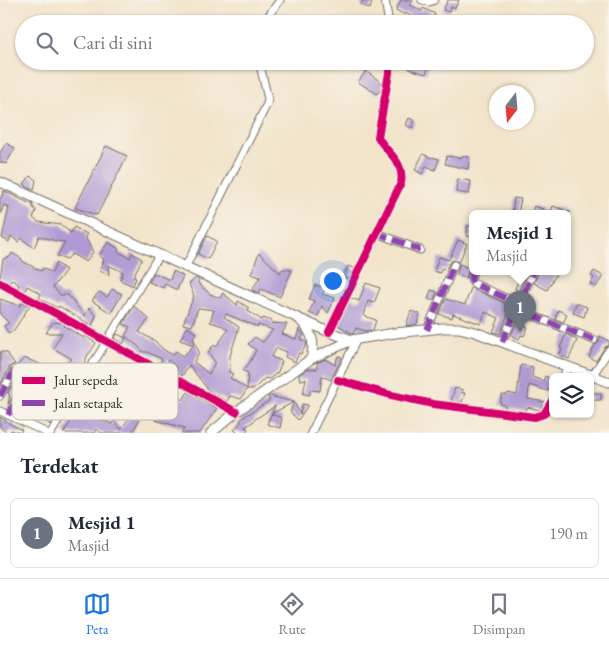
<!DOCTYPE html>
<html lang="id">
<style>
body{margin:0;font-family:"EB Garamond",serif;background:#f2f2f3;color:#1f2937}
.controls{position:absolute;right:15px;bottom:15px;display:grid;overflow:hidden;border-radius:8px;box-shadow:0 1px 4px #0004}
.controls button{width:45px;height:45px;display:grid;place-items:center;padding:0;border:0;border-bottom:1px solid #e0e1e3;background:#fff;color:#1f2937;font:25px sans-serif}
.compass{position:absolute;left:489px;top:85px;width:45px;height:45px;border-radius:50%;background:#fff;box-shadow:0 1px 4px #0004;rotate:196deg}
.you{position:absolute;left:332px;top:280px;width:18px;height:18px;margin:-12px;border:4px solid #fff;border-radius:50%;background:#1a73e8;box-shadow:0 0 0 8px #1a73e833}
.badge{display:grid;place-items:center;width:32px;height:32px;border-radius:50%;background:#1a73e8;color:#fff;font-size:16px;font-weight:700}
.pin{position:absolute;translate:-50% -41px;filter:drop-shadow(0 1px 2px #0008)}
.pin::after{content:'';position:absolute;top:26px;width:18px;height:15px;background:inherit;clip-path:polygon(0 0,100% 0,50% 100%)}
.popup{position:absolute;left:469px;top:210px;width:102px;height:65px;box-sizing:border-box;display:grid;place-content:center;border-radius:8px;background:#fff;filter:drop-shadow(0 1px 4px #0005);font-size:16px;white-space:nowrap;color:#747a83}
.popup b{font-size:19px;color:#1f2937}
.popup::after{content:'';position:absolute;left:50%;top:100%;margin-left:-10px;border:10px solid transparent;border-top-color:#fff}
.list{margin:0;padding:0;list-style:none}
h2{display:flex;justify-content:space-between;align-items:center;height:65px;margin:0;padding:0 20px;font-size:21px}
h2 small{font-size:16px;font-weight:400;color:#747a83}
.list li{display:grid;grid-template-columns:32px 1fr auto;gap:15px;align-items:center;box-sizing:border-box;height:70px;margin:0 10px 10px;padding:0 10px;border:1px solid #e0e1e3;border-radius:8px}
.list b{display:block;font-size:19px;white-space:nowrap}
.list p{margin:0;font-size:16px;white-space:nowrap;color:#747a83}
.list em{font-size:16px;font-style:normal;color:#747a83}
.icon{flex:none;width:28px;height:28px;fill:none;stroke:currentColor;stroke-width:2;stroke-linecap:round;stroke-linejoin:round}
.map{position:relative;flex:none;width:609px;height:433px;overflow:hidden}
.search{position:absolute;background:#fff;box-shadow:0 1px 4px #0004;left:15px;right:15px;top:15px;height:55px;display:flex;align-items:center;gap:12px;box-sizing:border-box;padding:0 18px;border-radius:28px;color:#747a83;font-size:19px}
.sheet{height:145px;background:#fff}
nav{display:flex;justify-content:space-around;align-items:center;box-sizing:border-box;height:70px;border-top:1px solid #e0e1e3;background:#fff;font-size:14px;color:#747a83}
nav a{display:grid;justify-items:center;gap:2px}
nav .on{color:#1a73e8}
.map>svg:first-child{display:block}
.building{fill:#af9ad3;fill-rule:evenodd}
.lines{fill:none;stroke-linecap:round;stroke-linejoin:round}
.minor-casing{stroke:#716c63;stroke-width:9}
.major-casing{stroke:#716c63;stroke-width:11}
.minor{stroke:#fff;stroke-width:7}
.major{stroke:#fff;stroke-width:9}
.quiet{stroke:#8e44ad;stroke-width:6;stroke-dasharray:12 6;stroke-linecap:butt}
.cycleway-casing{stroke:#f7f3e8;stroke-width:11}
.cycleway{stroke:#d6006c;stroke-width:8}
.key{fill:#f7f3e8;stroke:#bab7af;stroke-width:1}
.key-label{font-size:14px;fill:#2b2b2b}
</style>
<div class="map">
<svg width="609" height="433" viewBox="0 0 609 433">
<rect width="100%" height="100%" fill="#f7f3e8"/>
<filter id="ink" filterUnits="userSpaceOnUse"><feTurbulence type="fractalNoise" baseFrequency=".02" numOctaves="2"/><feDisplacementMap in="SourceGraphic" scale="10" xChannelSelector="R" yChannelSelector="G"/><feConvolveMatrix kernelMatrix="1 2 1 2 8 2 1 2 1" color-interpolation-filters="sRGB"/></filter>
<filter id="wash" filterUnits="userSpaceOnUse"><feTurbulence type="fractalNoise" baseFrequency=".0096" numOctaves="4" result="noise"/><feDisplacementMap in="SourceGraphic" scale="20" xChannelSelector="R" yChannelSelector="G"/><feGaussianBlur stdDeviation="1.12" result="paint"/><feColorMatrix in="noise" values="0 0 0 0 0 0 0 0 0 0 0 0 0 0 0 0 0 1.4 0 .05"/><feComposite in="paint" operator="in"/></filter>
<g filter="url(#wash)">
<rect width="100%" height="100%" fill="#f2e4ca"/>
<g id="blocks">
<g class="building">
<path d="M 363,0 L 372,2 L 370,9 L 361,5 Z"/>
<path d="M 401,0 L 413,0 L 410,5 L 422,11 L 423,8 L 435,14 L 430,24 L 423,24 L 406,13 L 405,15 L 396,10 Z"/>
<path d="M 448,0 L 459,0 L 455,8 L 451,7 L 449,12 L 443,10 Z"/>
<path d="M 411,61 L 424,61 L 429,64 L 426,74 L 409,69 Z"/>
<path d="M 366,71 L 382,83 L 381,89 L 377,94 L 358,82 Z"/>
<path d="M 409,118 L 415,121 L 412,128 L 406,125 Z"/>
<path d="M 6,143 L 15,148 L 6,164 L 0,162 L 0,153 Z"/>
<path d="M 106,146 L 127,156 L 97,215 L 75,208 Z"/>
<path d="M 423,154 L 431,158 L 432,157 L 439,159 L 435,170 L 426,166 L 422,174 L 415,170 Z"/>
<path d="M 447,156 L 461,158 L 461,156 L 469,157 L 468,169 L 445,164 Z"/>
<path d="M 30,176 L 36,180 L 34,190 L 29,188 L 24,184 Z"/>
<path d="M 457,179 L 471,181 L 469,194 L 456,192 Z"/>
<path d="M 4,191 L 33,205 L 33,208 L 35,209 L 36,211 L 33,218 L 38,222 L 61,225 L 71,233 L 74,227 L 87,234 L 85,237 L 93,252 L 86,262 L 72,254 L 67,259 L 57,256 L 65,242 L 56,241 L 39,236 L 34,248 L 21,238 L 18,242 L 11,236 L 9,242 L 2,238 L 9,207 L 4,205 L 0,215 L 0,200 Z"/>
<path d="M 514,198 L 521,199 L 518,213 L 512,213 Z"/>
<path d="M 534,206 L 543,209 L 542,213 L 532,212 Z"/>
<path d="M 553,206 L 570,212 L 570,213 L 551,212 Z"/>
<path d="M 467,226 L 472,226 L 472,237 L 467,236 Z"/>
<path d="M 207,236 L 217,241 L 208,259 L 198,254 Z"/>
<path d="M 458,240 L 467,244 L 459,262 L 453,260 L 449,263 L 446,270 L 442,268 L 440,273 L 434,271 L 439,257 L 449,260 Z"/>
<path d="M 108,242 L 119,249 L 117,251 L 130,258 L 132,253 L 142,259 L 133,277 L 136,278 L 133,286 L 120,280 L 123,272 L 108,265 L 109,275 L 100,271 L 104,259 L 99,256 Z"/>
<path d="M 12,253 L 22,259 L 22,261 L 41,271 L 43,268 L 52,273 L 56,263 L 66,270 L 53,287 L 60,295 L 68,295 L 85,316 L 89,308 L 96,316 L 92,326 L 59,306 L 58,308 L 54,306 L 39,298 L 41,294 L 29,287 L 27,286 L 25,291 L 18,287 L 19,285 L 13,280 L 9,282 L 0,278 L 3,259 L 10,257 Z"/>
<path d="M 259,253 L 280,273 L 282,269 L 292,270 L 280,297 L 261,289 L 259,293 L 252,290 L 260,277 L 251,274 Z"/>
<path d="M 459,264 L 469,268 L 466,278 L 457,275 Z"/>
<path d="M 348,266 L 354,268 L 349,279 L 343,277 Z"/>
<path d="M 173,271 L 183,276 L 177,290 L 165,284 L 163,288 L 149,282 L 154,273 L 170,280 Z"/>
<path d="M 522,271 L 528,271 L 519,291 L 515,289 Z"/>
<path d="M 539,271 L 558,271 L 547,290 L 534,283 Z"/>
<path d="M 594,271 L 603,276 L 596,287 L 590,284 L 594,278 L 591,276 Z"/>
<path d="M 196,278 L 199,280 L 198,283 L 210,294 L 220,298 L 223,293 L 237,305 L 238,301 L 249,308 L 248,311 L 262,320 L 263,318 L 272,321 L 271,323 L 287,324 L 282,334 L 296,339 L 299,329 L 304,335 L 301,339 L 306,342 L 307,344 L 301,354 L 299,353 L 295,362 L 285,357 L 287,352 L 277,348 L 271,357 L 282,361 L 278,372 L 269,379 L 265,378 L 254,389 L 247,389 L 241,399 L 230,396 L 227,401 L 209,391 L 189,365 L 182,376 L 175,373 L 177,368 L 168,360 L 165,365 L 161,362 L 162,359 L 147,352 L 143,352 L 138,346 L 125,336 L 130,327 L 123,324 L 134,306 L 149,319 L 139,332 L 155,341 L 164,350 L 173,355 L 176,351 L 183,356 L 194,345 L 180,340 L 187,327 L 196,333 L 193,338 L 199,352 L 194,362 L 209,374 L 215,362 L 208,352 L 214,345 L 216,347 L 228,330 L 223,326 L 210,322 L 214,310 L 198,308 L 192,326 L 183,324 L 194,296 L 189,284 ZM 226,314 L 258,327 L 258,325 L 273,330 L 263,342 L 255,337 L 248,344 L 256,350 L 250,362 L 243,371 L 248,373 L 247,389 L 230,378 L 233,374 L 229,372 L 230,356 L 239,327 L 224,317 Z"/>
<path d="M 366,283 L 380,288 L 374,303 L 368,301 L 364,316 L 376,320 L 373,330 L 365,331 L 356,328 L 353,334 L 338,325 L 351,298 L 359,301 Z"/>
<path d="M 315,285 L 326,288 L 322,294 L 335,298 L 328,313 L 322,306 L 318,316 L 309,313 L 314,301 L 309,299 Z"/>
<path d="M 471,288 L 511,306 L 500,334 L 493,332 L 499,318 L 485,312 L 481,324 L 453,314 L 452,318 L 439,314 L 446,299 L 465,305 Z"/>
<path d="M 112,289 L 122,294 L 111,313 L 92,301 L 99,292 L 107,297 Z"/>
<path d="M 431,290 L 437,292 L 433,301 L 428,299 Z"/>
<path d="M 0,299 L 20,306 L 21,303 L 30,305 L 14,330 L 9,334 L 4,326 L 9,323 L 0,314 Z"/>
<path d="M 576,303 L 587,307 L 584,317 L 573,313 Z"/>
<path d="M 558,310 L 567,314 L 564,322 L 555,319 Z"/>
<path d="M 411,311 L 420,314 L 417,324 L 406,326 Z"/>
<path d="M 520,316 L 526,319 L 524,326 L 528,327 L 524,336 L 521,335 L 519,339 L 511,335 Z"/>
<path d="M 53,322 L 63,323 L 65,325 L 64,326 L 84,338 L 85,336 L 96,343 L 89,354 L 88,354 L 82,369 L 74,381 L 76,381 L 72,388 L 64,383 L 58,392 L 22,374 L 19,380 L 22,381 L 8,404 L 10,395 L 8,393 L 20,371 L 18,365 L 24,358 L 40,364 L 38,366 L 56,377 L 64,369 L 61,367 L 72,359 L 53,348 L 62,333 L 46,333 Z"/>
<path d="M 117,334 L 126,338 L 123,344 L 114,339 Z"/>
<path d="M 566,334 L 577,340 L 569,359 L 559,355 L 562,349 L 560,348 Z"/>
<path d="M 600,336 L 609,341 L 609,345 L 605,347 L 596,361 L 589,357 L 595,345 L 599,342 Z"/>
<path d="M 0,352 L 6,352 L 15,364 L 10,366 L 0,385 Z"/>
<path d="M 338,356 L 342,357 L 331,380 L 322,376 L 320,391 L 310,390 L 310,395 L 303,394 L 306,379 L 300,380 L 299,375 L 307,369 L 317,369 L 317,363 L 325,359 L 335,365 Z"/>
<path d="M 99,364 L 106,376 L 101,389 L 87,385 Z"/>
<path d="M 521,365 L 533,367 L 532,377 L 543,381 L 545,376 L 553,380 L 548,391 L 529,385 L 528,399 L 545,402 L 540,410 L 527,407 L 526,411 L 505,408 L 505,405 L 500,404 L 502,395 L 507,395 L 508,393 L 517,395 Z"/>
<path d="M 162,380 L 174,387 L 167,394 L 183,400 L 188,392 L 217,408 L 200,433 L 181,433 L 185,428 L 155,420 L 164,407 L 162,407 L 164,401 L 154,395 Z"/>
<path d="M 30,387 L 50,400 L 61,404 L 58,411 L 38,403 L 45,409 L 43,412 L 26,401 L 22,408 L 19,406 Z"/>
<path d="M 455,388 L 463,390 L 462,393 L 465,393 L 462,402 L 451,401 Z"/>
<path d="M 87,392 L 103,408 L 94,410 L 79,398 Z"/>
<rect x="591" y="393" width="10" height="7"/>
<path d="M 270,396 L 294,402 L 271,414 L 282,418 L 280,428 L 267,424 L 275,406 L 254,420 L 254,421 L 245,427 L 248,429 L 245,433 L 239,433 L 234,430 L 241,422 L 240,420 L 249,413 L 249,414 L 270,400 L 268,397 Z"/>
<path d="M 294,402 L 300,414 L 302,404 L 308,405 L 298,420 L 290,412 Z"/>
<path d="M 75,410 L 112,424 L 114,421 L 121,429 L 133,413 L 139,420 L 132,433 L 101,433 L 96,429 L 94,433 L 63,433 L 74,417 L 71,416 Z"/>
<path d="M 50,414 L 54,417 L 50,425 L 46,421 Z"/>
<path d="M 0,417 L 9,423 L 22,430 L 20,433 L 11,430 L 10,433 L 7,433 L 0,427 Z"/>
</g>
</g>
</g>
<g filter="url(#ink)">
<use href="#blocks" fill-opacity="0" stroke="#716c63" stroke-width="1"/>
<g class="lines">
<g class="minor-casing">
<g id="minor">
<path d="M 385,0 L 389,24"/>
<path d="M 422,0 L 429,2 L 434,0"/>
<path d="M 270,24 L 269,15 L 280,0"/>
<path d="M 377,233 L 420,250"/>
<path d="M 185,268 L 267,104 L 268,99 L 259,61"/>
<path d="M 473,271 L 471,279 L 473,283 L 519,304"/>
<path d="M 0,283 L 236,412"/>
<path d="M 516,309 L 594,340"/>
<path d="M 427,330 L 454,265"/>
<path d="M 329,332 L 401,183 C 405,161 387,154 378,137 L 389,73 L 389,61"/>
<path d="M 502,342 L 534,271"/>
<path d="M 592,376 L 609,350"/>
<path d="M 563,377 L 568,366"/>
<path d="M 338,380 L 391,395 L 433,404 L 535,417 L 544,414 L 553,399"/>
<path d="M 0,396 L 15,369"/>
<path d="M 0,411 L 47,433"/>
<path d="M 8,415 L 25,385"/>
<path d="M 51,433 L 159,255"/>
<path d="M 311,433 L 357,339"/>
</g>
</g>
<g class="major-casing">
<g id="major">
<path d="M 0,182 L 300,319 L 329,332 L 352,340"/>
<path d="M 301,321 C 313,333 315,343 311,359"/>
<path d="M 211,433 L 236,412 L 311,359 L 352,340 L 395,333 L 443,328 L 459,328 L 475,332 L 609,382"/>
</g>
</g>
<use href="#minor" class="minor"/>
<use href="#major" class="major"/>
<g class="quiet">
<path d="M 377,233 L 420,250"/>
<path d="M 473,271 L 471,279 L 473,283 L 519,304"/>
<path d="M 516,309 L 594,340"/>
<path d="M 427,330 L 454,265"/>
<path d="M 502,342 L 534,271"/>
<path d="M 0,396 L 15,369"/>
<path d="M 8,415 L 25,385"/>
</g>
<g class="cycleway-casing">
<g id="cycleway">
<path d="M 0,283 L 236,412"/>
<path d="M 329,332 L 401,183 C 405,161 387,154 378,137 L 389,73 L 389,61"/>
<path d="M 338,380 L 391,395 L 433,404 L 535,417 L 544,414 L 553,399"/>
</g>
</g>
<use href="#cycleway" class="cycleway"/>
</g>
</g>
<rect x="12" y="363" width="166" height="57" rx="8" class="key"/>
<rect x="22" y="377" width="23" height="7" fill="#d6006c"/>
<rect x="22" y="400" width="23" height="6" fill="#8e44ad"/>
<g class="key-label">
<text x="54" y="385">Jalur sepeda</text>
<text x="54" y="408">Jalan setapak</text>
</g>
</svg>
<div class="controls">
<button><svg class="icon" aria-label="layers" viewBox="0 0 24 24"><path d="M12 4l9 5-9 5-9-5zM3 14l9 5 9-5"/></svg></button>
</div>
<svg class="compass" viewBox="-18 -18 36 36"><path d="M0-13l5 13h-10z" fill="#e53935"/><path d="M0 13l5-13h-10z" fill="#747a83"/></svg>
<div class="you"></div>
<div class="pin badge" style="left:520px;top:332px;background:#6b7280">1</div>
<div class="popup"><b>Mesjid 1</b>Masjid</div>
<div class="search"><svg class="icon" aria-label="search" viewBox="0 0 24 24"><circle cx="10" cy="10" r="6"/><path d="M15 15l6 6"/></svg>Cari di sini</div>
</div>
<section class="sheet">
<h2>Terdekat<small></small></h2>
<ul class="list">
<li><span class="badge" style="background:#6b7280">1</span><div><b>Mesjid 1</b><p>Masjid</p></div><em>190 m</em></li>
</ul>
</section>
<nav>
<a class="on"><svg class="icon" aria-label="map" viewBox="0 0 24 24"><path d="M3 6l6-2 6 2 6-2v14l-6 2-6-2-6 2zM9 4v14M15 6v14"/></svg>Peta</a>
<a><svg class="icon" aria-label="directions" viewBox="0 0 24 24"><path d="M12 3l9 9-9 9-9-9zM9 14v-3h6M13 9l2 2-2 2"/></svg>Rute</a>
<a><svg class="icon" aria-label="saved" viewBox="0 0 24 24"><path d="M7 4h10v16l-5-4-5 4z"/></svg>Disimpan</a>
</nav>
